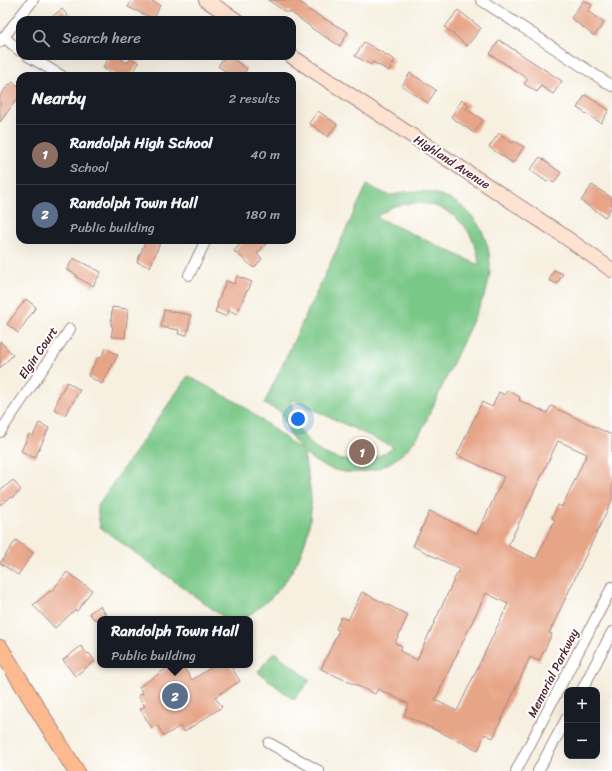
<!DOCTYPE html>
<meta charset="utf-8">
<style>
body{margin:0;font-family:Sriracha,sans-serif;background:#242831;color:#f1f3f6}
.controls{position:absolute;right:12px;bottom:12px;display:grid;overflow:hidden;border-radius:8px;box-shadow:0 4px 16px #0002}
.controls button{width:36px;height:36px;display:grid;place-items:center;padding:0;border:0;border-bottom:1px solid #363941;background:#171b24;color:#f1f3f6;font:20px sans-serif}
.you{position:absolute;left:298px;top:419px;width:14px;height:14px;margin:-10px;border:3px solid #fff;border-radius:50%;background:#1a73e8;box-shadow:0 0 0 6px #1a73e833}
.badge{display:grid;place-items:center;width:26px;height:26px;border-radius:50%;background:#c8321e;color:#fff;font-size:13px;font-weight:700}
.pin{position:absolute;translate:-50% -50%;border:2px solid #fff;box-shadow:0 1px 4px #0006}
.popup{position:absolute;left:97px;top:616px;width:156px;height:52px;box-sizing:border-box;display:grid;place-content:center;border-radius:8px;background:#171b24;filter:drop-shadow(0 1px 3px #0005);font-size:13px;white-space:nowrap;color:#9ea1a6}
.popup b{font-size:15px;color:#f1f3f6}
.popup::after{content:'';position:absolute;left:50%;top:100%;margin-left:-8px;border:8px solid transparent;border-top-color:#171b24}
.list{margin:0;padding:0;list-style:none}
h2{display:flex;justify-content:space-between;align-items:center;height:52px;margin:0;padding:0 16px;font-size:17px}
h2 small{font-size:13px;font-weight:400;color:#9ea1a6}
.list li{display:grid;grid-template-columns:26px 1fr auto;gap:12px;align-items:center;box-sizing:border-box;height:60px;padding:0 16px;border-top:1px solid #363941}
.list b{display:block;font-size:15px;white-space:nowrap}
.list p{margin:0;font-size:13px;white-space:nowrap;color:#9ea1a6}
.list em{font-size:13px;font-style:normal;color:#9ea1a6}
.icon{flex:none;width:22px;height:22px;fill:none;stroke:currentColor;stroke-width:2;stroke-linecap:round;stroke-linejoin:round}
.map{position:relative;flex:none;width:612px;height:771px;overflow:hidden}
.search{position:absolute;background:#171b24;box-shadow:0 4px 16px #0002;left:16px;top:16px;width:280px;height:44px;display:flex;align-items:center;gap:10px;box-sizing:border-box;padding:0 14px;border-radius:12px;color:#9ea1a6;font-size:15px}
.panel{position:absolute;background:#171b24;box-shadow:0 4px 16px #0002;left:16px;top:72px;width:280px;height:172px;border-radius:12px}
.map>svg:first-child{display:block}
.green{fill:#7ac888;stroke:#62745a;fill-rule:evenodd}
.building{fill:#e7a588;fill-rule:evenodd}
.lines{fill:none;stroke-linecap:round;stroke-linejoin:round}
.street-casing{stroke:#a08886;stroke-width:12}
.secondary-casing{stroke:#a08886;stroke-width:16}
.primary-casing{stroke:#a08886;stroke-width:18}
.street{stroke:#fff;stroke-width:10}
.secondary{stroke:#fee3d2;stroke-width:14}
.primary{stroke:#fcba8e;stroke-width:16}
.labels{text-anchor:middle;stroke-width:4;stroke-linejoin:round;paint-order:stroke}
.street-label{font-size:12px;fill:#4a1f2b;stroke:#fff}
</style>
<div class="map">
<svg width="612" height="771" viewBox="0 0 612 771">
<rect width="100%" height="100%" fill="#fff"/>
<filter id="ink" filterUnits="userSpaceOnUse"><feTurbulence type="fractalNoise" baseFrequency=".025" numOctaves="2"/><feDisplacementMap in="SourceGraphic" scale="8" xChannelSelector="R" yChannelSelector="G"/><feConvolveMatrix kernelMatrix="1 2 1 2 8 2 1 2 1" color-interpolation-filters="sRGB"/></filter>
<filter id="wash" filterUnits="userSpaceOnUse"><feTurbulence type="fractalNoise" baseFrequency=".012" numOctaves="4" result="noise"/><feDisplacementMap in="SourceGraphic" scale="16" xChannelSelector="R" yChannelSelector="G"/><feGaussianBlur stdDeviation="0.9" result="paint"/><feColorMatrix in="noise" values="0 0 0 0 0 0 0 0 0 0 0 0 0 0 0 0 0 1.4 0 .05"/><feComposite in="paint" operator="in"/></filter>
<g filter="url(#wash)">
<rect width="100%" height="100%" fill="#f7f0e0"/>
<g class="green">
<path d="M 367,185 C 374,188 382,193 389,195 C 393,196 400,193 404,192 C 412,191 420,191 428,192 C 477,200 500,248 486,292 L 422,430 C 401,466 360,484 322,465 C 315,462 309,457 304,453 C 306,471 312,489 311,507 C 310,546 289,587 257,609 C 253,612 247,618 242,619 C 237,620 231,619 226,619 L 100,527 L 97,506 L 188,376 L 242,405 L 302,451 L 289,433 L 281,412 L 264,404 ZM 413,203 C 449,202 477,229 479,265 L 376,217 L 394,206 ZM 291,399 L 393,447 L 394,447 C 352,479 293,452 291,399 Z"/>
<path d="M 273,653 L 274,652 L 310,680 L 294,700 L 258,672 Z"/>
</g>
<g id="blocks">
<g class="building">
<path d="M 132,0 L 149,0 L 160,5 L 154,19 L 128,7 Z"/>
<path d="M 268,0 L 296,0 L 306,6 L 305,8 L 348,32 L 340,46 L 311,28 L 311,27 L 289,11 L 287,13 Z"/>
<path d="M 584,0 L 592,5 L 588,11 L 604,23 L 594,36 L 571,18 Z"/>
<path d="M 62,9 L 71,20 L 48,20 Z"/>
<path d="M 458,10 L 481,28 L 467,46 L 445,27 Z"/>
<path d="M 499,40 L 562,81 L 553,94 L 541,86 L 537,92 L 524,84 L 528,79 L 490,54 Z"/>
<path d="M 364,42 L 395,60 L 389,71 L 373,62 L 371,65 L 355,56 Z"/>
<path d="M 110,56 L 115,56 L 128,63 L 131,58 L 139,63 L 131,76 L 117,76 L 103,68 Z"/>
<path d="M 225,56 L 229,56 L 247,69 L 242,76 L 232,76 L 218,66 Z"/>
<path d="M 410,73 L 436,90 L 428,103 L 402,86 Z"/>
<path d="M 13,82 L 20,87 L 20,95 L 0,122 L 0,96 L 9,84 L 10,85 Z"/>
<path d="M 585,95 L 609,110 L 601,123 L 577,108 Z"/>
<path d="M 462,100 L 469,105 L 466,109 L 483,120 L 474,133 L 451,117 Z"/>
<path d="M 318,111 L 337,124 L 328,137 L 309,123 Z"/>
<path d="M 499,133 L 513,143 L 514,141 L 524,147 L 513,163 L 489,147 Z"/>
<path d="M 540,157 L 561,173 L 554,183 L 549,180 L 547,182 L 530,170 Z"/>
<path d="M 592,185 L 612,198 L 612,206 L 605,217 L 581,201 Z"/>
<path d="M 146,240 L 152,240 L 160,243 L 150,267 L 137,262 Z"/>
<path d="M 244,240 L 269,240 L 257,254 L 262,259 L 254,268 L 234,251 Z"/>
<path d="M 73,258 L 101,272 L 93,286 L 76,277 L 77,275 L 67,270 Z"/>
<path d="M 554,270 L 563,274 L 557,284 L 549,280 Z"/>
<path d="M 237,276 L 252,282 L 248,291 L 247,290 L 237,314 L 229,310 L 227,317 L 215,312 L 218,305 L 217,304 L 226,281 L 234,284 Z"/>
<path d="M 26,299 L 36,307 L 18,333 L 7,324 Z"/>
<path d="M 112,307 L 128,309 L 125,338 L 111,337 L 113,326 L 111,326 Z"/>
<path d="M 164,310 L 191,315 L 187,335 L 178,334 L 179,330 L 161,327 Z"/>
<path d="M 0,341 L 13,355 L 0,368 Z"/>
<path d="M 106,348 L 118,355 L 102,384 L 88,376 L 98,357 L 100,359 Z"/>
<path d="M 67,382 L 80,390 L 65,415 L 54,409 L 58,401 L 57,400 Z"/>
<path d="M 507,390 L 520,397 L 519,400 L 547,413 L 551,406 L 612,435 L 612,500 L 549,633 L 552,634 L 539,661 L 530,657 L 493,738 L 485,734 L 478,750 L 404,715 L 409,704 L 378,689 L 375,694 L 321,669 L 339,630 L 336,629 L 341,617 L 348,620 L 362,592 L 408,615 L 395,643 L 402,646 L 400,651 L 417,660 L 459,569 L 413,546 L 430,511 L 477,534 L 504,477 L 457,455 L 482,402 L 492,407 L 499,392 L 505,395 ZM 558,441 L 587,454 L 562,507 L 558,505 L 552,518 L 555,520 L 536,559 L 508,546 ZM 486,593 L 508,604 L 457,711 L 435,700 Z"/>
<path d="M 39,423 L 49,428 L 35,458 L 21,451 L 29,434 L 33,436 Z"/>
<path d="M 13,480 L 21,490 L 12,498 L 11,497 L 0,505 L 0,491 Z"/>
<path d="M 16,540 L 33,553 L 18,575 L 0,563 Z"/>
<path d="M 67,572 L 92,590 L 77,611 L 75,610 L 55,628 L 33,605 L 50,591 L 51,592 Z"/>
<path d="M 100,606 L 109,619 L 94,619 L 89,613 Z"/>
<path d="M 81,646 L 87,654 L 89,653 L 95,661 L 75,676 L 63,660 Z"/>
<path d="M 172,665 L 182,665 L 192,680 L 215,665 L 230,665 L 240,681 L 215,697 L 222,707 L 184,732 L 180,726 L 164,736 L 157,725 L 152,728 L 140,709 L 145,706 L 138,696 L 143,693 L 139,687 Z"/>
</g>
</g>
</g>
<g filter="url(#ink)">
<use href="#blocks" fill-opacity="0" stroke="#a08886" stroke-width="1"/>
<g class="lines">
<g class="street-casing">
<g id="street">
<path d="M 481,0 L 612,86"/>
<path d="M 4,37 L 20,51"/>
<path d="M 0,42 L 33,0"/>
<path d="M 28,56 L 62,76"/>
<path d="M 189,275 L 206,240"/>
<path d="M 0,432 L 70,329"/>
<path d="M 582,690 L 612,632"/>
<path d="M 269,743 L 319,771"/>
<path d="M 516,771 L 612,587"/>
<path d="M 538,771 L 567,718"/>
</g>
</g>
<g class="secondary-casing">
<g id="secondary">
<path d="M 206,0 L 236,20"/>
<path d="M 291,56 L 558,232 L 612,270"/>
</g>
</g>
<g class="primary-casing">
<path id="primary" d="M 0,648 L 76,771"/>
</g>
<use href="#street" class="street"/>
<use href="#secondary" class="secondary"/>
<use href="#primary" class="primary"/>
</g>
</g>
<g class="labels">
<g class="street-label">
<text transform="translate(452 162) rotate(33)" y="4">Highland Avenue</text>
<text transform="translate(38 353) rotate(-56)" y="4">Elgin Court</text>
<text transform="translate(553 673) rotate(-63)" y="4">Memorial Parkway</text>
</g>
</g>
</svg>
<div class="controls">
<button>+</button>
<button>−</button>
</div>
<div class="you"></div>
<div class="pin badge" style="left:362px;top:452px;background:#8d6e63">1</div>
<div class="pin badge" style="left:175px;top:696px;background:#5c6f8a">2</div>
<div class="popup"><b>Randolph Town Hall</b>Public building</div>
<div class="search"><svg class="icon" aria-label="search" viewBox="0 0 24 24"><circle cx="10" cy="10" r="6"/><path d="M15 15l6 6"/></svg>Search here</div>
<section class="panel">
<h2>Nearby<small>2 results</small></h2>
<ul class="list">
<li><span class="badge" style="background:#8d6e63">1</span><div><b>Randolph High School</b><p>School</p></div><em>40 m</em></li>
<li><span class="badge" style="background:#5c6f8a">2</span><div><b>Randolph Town Hall</b><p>Public building</p></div><em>180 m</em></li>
</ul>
</section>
</div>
